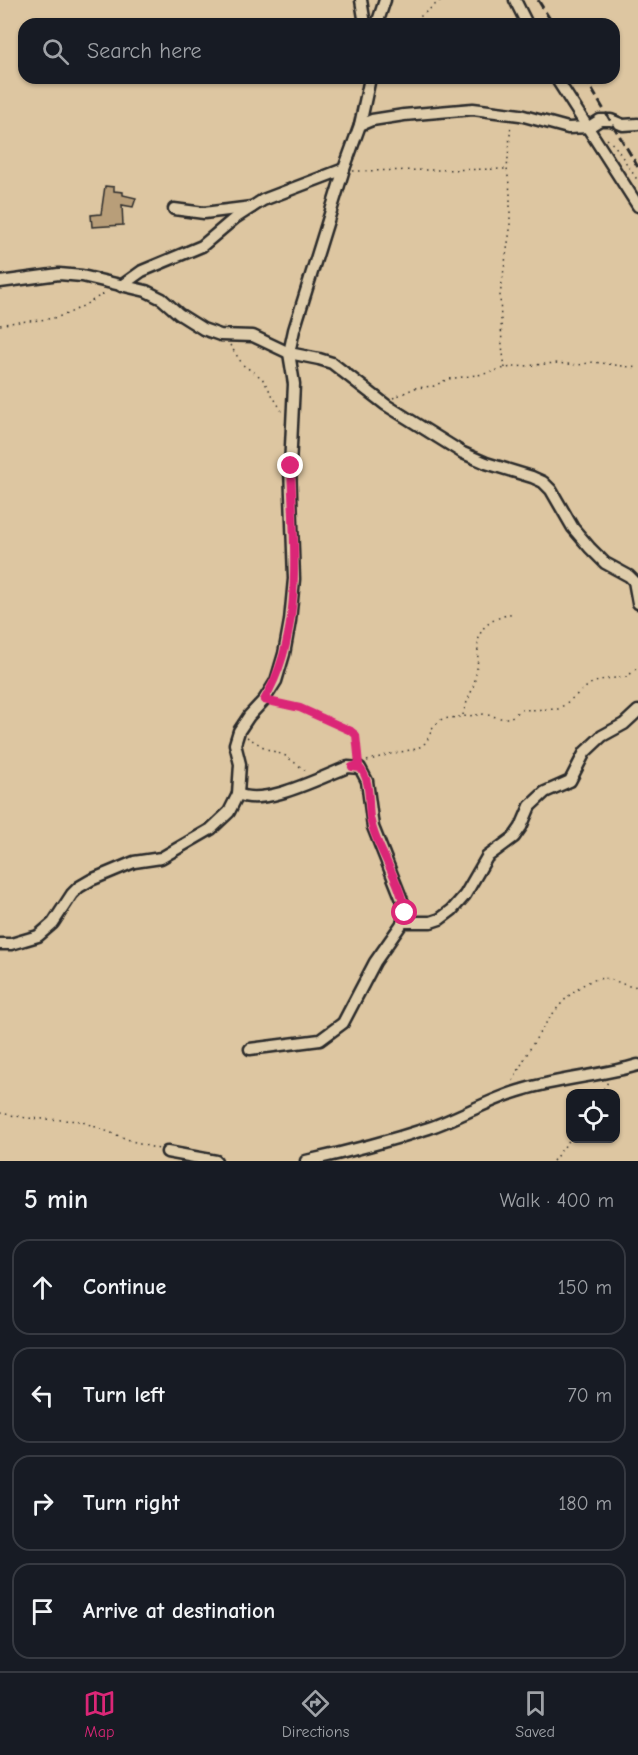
<!DOCTYPE html>
<meta charset="utf-8">
<style>
body{margin:0;font-family:"Comic Neue",sans-serif;background:#20242c;color:#f1f3f6}
.controls{position:absolute;right:18px;bottom:18px;display:grid;overflow:hidden;border-radius:12px;box-shadow:0 2px 4px #0004}
.controls button{width:54px;height:54px;display:grid;place-items:center;padding:0;border:0;border-bottom:2px solid #363941;background:#171b24;color:#f1f3f6;font:30px sans-serif}
.stop{position:absolute;width:18px;height:18px;margin:-14px;border:4px solid #db2777;border-radius:50%;background:#fff}
.stop.end{background:#db2777;border-color:#fff;box-shadow:0 2px 6px #0008}
.list{margin:0;padding:0;list-style:none}
h2{display:flex;justify-content:space-between;align-items:center;height:78px;margin:0;padding:0 24px;font-size:26px}
h2 small{font-size:20px;font-weight:400;color:#9ea1a6}
.list li{display:grid;grid-template-columns:39px 1fr auto;gap:18px;align-items:center;box-sizing:border-box;height:96px;margin:0 12px 12px;padding:0 12px;border:2px solid #363941;border-radius:18px}
.list b{display:block;font-size:22px;white-space:nowrap}
.list em{font-size:20px;font-style:normal;color:#9ea1a6}
.icon{flex:none;width:33px;height:33px;fill:none;stroke:currentColor;stroke-width:2;stroke-linecap:round;stroke-linejoin:round}
.map{position:relative;flex:none;width:638px;height:1161px;overflow:hidden}
.search{position:absolute;background:#171b24;box-shadow:0 2px 4px #0004;left:18px;right:18px;top:18px;height:66px;display:flex;align-items:center;gap:15px;box-sizing:border-box;padding:0 21px;border-radius:18px;color:#9ea1a6;font-size:22px}
.sheet{height:510px;background:#171b24}
nav{display:flex;justify-content:space-around;align-items:center;box-sizing:border-box;height:84px;border-top:2px solid #363941;background:#171b24;font-size:16px;color:#9ea1a6}
nav a{display:grid;justify-items:center;gap:3px}
nav .on{color:#db2777}
.map>svg:first-child{display:block}
.building{fill:#b89e79;stroke:#2b2b2b;stroke-width:1.5}
.lines{fill:none;stroke-linecap:round;stroke-linejoin:round}
.minor-casing{stroke:#2b2b2b;stroke-width:15}
.path{stroke:#2b2b2b;stroke-width:1.5;stroke-dasharray:1.5 4.5;stroke-linecap:butt}
.minor{stroke:#dfcdab;stroke-width:10}
.rail{stroke:#2b2b2b;stroke-width:3;stroke-dasharray:9 4.5;stroke-linecap:butt}
.route{stroke:#db2777;stroke-width:8}
</style>
<div class="map">
<svg width="638" height="1161" viewBox="0 0 638 1161">
<rect width="100%" height="100%" fill="#ddc6a1"/>
<filter id="ink" filterUnits="userSpaceOnUse"><feTurbulence type="fractalNoise" baseFrequency=".0167" numOctaves="2"/><feDisplacementMap in="SourceGraphic" scale="12" xChannelSelector="R" yChannelSelector="G"/><feConvolveMatrix kernelMatrix="1 2 1 2 8 2 1 2 1" color-interpolation-filters="sRGB"/></filter>
<g filter="url(#ink)">
<path class="building" d="M 105,186 L 114,187 L 114,191 L 123,192 L 123,195 L 136,198 L 133,207 L 122,205 L 123,225 L 92,227 L 91,215 L 101,214 Z"/>
<g class="lines">
<g class="minor-casing">
<g id="minor">
<path d="M 361,0 L 365,24"/>
<path d="M 515,0 L 527,24"/>
<path d="M 377,24 L 385,0"/>
<path d="M 556,78 L 638,206"/>
<path d="M 360,125 L 372,120 L 404,115 L 473,109 L 520,115 L 568,128 L 589,127 L 600,120 L 611,120 L 623,125 L 638,124"/>
<path d="M 174,209 L 204,213 L 252,207"/>
<path d="M 0,282 L 59,274 L 82,276 L 146,291 L 162,299 L 179,314 L 203,329 L 220,335 L 253,336 L 289,353 L 319,359 L 332,363 L 386,405 L 463,453 L 486,463 L 532,477 L 543,482 L 551,490 L 573,528 L 590,548 L 605,563 L 629,576 L 634,581 L 638,603"/>
<path d="M 121,286 L 142,271 L 202,246 L 235,218 L 263,200 L 344,169"/>
<path d="M 238,794 C 265,807 321,777 348,767 L 360,768 L 367,781 L 373,827 L 404,905 L 403,922 L 375,962 L 343,1023 L 320,1040 L 250,1049"/>
<path d="M 403,922 L 431,922 L 440,919 L 452,910 L 465,895 L 487,857 L 514,837 L 521,827 L 530,806 L 545,792 L 570,781 L 585,752 L 602,736 L 624,724 L 638,711"/>
<path d="M 0,944 L 11,944 L 38,936 L 53,923 L 72,894 L 79,887 L 91,880 L 134,862 L 161,858 L 211,829 L 229,812 L 238,794 L 240,764 L 235,744 L 239,731 L 249,716 L 264,700 L 276,681 L 284,654 L 290,621 L 294,579 L 290,467 L 294,384 L 289,353 L 294,330 L 344,169 L 360,125 L 370,78"/>
<path d="M 167,1152 L 216,1161"/>
<path d="M 306,1161 C 347,1152 389,1141 429,1128 C 461,1117 490,1099 522,1090 C 560,1078 600,1076 638,1065"/>
</g>
</g>
<g class="path">
<path d="M 411,24 L 441,0"/>
<path d="M 607,139 L 615,146 L 638,181"/>
<path d="M 353,171 L 507,169"/>
<path d="M 0,325 C 20,320 41,322 61,316 C 77,311 92,300 107,292"/>
<path d="M 230,345 L 243,365 L 262,378 L 283,413"/>
<path d="M 505,368 L 502,346 L 500,295 L 510,230 L 510,192 L 507,169 L 511,124"/>
<path d="M 393,398 L 415,388 L 434,386 L 448,379 L 484,374 L 505,368 L 555,363 L 579,365 L 593,362 L 638,368"/>
<path d="M 274,702 L 300,708 L 351,731 L 356,735 L 359,758"/>
<path d="M 463,715 C 465,703 473,692 475,679 C 484,643 464,627 513,613"/>
<path d="M 247,737 L 267,749 L 286,756 L 307,772"/>
<path d="M 367,761 L 390,754 L 416,749 L 423,745 L 427,741 L 433,727 L 442,719 L 484,714 L 500,718 L 510,718 L 521,710 L 559,709 L 590,684 L 604,679 L 627,677 L 638,667"/>
<path d="M 513,1081 C 528,1051 561,986 598,979 C 614,975 623,989 638,986"/>
<path d="M 600,1094 L 608,1082"/>
<path d="M 0,1113 L 27,1118 L 80,1121 L 140,1144 L 159,1149"/>
<path d="M 553,1161 L 571,1138"/>
</g>
<use href="#minor" class="minor"/>
<g class="rail">
<path d="M 538,0 L 553,24"/>
<path d="M 585,78 L 638,167"/>
</g>
</g>
</g>
<g class="lines" filter="url(#ink)">
<path class="route" d="M 291,466 C 293,543 305,631 264,700 L 300,708 L 351,731 L 356,735 L 359,764 L 352,767 L 360,768 C 371,780 368,801 370,817 C 376,850 401,879 405,913"/>
</g>
</svg>
<div class="controls">
<button><svg class="icon" aria-label="locate" viewBox="0 0 24 24"><circle cx="12" cy="12" r="6"/><path d="M12 2v4M12 18v4M2 12h4M18 12h4"/></svg></button>
</div>
<div class="stop" style="left:405px;top:913px"></div>
<div class="stop end" style="left:291px;top:466px"></div>
<div class="search"><svg class="icon" aria-label="search" viewBox="0 0 24 24"><circle cx="10" cy="10" r="6"/><path d="M15 15l6 6"/></svg>Search here</div>
</div>
<section class="sheet">
<h2>5 min<small>Walk · 400 m</small></h2>
<ul class="list">
<li><svg class="icon" aria-label="ahead" viewBox="0 0 24 24"><path d="M12 20V5M6 11l6-6 6 6"/></svg><div><b>Continue</b></div><em>150 m</em></li>
<li><svg class="icon" aria-label="left" viewBox="0 0 24 24"><path d="M17 20v-9H6M10 6l-5 5 5 5"/></svg><div><b>Turn left</b></div><em>70 m</em></li>
<li><svg class="icon" aria-label="right" viewBox="0 0 24 24"><path d="M7 20v-9h11M14 6l5 5-5 5"/></svg><div><b>Turn right</b></div><em>180 m</em></li>
<li><svg class="icon" aria-label="arrive" viewBox="0 0 24 24"><path d="M6 21V4h12l-3 4 3 4H6"/></svg><div><b>Arrive at destination</b></div></li>
</ul>
</section>
<nav>
<a class="on"><svg class="icon" aria-label="map" viewBox="0 0 24 24"><path d="M3 6l6-2 6 2 6-2v14l-6 2-6-2-6 2zM9 4v14M15 6v14"/></svg>Map</a>
<a><svg class="icon" aria-label="directions" viewBox="0 0 24 24"><path d="M12 3l9 9-9 9-9-9zM9 14v-3h6M13 9l2 2-2 2"/></svg>Directions</a>
<a><svg class="icon" aria-label="saved" viewBox="0 0 24 24"><path d="M7 4h10v16l-5-4-5 4z"/></svg>Saved</a>
</nav>
